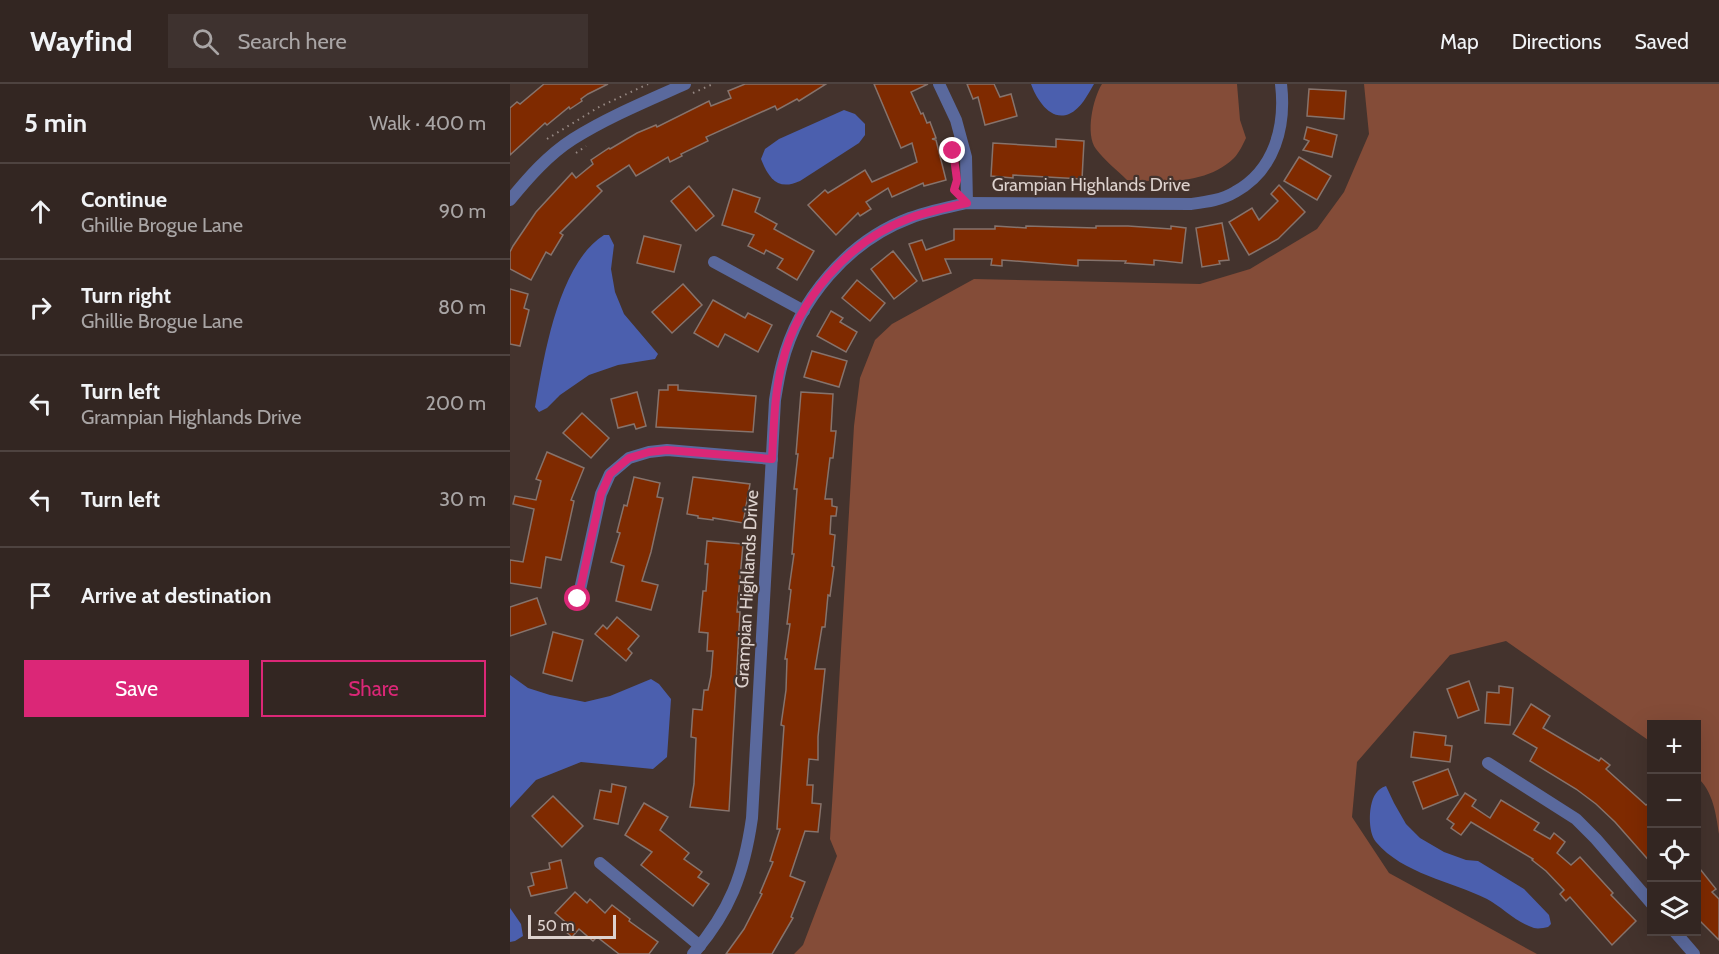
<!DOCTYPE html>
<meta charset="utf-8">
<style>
body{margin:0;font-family:Cabin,sans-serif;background:#3e322f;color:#f1f3f6}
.controls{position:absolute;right:18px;bottom:18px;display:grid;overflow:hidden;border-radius:0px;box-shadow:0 6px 24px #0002}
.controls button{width:54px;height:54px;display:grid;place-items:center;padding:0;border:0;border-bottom:2px solid #4e4340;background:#332622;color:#f1f3f6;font:30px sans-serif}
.scale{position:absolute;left:18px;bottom:15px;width:88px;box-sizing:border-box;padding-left:6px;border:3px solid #ddd2ce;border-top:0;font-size:16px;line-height:21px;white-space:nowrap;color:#ddd2ce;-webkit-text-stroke:4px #44332d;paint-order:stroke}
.stop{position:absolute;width:18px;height:18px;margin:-14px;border:4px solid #db2777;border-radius:50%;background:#fff}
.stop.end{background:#db2777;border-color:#fff;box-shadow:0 2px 6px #0008}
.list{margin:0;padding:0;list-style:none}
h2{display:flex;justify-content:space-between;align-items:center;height:78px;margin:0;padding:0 24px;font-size:26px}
h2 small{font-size:20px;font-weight:400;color:#a9a5a5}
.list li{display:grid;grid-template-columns:39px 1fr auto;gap:18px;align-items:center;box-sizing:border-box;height:96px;padding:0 24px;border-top:2px solid #4e4340}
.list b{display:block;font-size:22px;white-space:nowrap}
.list p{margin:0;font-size:20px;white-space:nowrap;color:#a9a5a5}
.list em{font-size:20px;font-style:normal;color:#a9a5a5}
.actions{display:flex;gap:12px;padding:18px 24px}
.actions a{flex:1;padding:14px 0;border:2px solid #db2777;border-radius:0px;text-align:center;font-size:21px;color:#db2777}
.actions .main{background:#db2777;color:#fff}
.icon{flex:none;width:33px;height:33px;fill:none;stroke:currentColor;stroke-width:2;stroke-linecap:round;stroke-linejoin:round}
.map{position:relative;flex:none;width:1209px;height:870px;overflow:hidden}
header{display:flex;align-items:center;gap:36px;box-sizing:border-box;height:84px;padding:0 30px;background:#332622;border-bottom:2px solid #4e4340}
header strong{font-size:28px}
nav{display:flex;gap:33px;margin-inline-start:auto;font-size:21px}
.search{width:420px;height:54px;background:#3e322f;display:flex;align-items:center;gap:15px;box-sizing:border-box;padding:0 21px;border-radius:0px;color:#a9a5a5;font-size:22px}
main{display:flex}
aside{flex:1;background:#332622}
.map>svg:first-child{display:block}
.green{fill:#844c38}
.water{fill:#4b5fae}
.building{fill:#7f2a00;stroke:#86736c;stroke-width:1.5}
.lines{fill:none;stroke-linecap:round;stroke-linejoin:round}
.path{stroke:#968883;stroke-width:2;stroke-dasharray:1.5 4.5;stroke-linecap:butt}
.minor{stroke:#5a699d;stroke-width:12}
.route{stroke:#db2777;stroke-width:8}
.labels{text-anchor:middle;stroke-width:4.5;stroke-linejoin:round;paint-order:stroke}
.street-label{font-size:18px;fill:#ddd2ce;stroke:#44332d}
</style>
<header>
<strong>Wayfind</strong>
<div class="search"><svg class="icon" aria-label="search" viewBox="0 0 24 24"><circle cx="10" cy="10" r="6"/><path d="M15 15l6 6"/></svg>Search here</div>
<nav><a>Map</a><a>Directions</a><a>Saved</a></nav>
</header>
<main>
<aside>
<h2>5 min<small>Walk · 400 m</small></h2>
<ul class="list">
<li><svg class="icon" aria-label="ahead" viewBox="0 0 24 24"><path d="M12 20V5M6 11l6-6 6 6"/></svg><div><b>Continue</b><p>Ghillie Brogue Lane</p></div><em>90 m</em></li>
<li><svg class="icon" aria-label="right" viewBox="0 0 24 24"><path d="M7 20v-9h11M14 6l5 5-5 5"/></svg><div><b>Turn right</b><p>Ghillie Brogue Lane</p></div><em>80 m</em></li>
<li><svg class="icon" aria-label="left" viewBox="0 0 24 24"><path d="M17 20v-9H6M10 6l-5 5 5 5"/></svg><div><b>Turn left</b><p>Grampian Highlands Drive</p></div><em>200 m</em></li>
<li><svg class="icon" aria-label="left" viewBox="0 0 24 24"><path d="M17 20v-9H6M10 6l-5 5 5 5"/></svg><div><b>Turn left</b></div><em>30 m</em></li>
<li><svg class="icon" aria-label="arrive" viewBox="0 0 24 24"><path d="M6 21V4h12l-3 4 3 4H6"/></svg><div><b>Arrive at destination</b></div></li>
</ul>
<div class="actions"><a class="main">Save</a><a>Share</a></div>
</aside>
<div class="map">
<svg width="1209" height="870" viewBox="0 0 1209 870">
<rect width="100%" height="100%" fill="#44332d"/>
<g class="green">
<path d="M 592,0 L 727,0 L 730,36 L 736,54 C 733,60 729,69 724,74 C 696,101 653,98 617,96 C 607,86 594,76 586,65 C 575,50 583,14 592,0 Z"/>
<path d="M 854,0 L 1209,0 L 1209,750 C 1206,730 1203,707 1187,693 L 1186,640 L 1142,640 L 1141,658 L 996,557 L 940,571 L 847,678 L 842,733 L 879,789 L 1027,870 L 284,870 L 293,861 L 327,772 L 320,755 L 344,342 L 350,294 L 365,256 L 382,240 L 464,195 L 690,200 L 740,185 L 807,145 L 834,108 L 859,50 Z"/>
</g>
<g class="water">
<path d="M 521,0 L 584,0 C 578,10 571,25 559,30 C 540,38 526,14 521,0 Z"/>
<path d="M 334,26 L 345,30 L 355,40 L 355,51 L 349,59 L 290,97 C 268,107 259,95 251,75 L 255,65 L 269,55 Z"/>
<path d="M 94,151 L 99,151 L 104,161 L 101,185 L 105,208 L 114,230 L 148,270 L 145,275 L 108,281 L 79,291 L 50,311 L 37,324 L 29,328 L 25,323 C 34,273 48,180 94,151 Z"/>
<path d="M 0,591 L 18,604 L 40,611 L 75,618 L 100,612 L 141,595 L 149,600 L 161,615 L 157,673 L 143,685 L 71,678 L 26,696 L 0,724 Z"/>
<path d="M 876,702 L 884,719 L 896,740 L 910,754 L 934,768 L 956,776 L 968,777 L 1014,805 L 1039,831 L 1041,840 L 1038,843 C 1034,844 1028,845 1024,844 C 1007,839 992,823 977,815 C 941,797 893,790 866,758 C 859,750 859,732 861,722 C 863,712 867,705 876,702 Z"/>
<path d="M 0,824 L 11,840 L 13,852 L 5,857 L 0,858 Z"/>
</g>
<g class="building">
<path d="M 34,0 L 98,0 L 78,10 L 71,15 L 72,17 L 60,25 L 59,23 L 37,41 L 35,39 L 0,71 L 0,24 L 7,18 L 10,20 Z"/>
<path d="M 235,0 L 316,0 L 289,17 L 287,15 L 267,26 L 265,22 L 196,53 L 198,57 L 171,70 L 172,72 L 160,78 L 158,73 L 126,92 L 119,81 L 87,102 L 92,107 L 50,149 L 53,151 L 41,171 L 36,168 L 21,196 L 0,185 L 0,168 L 3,162 L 26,128 L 62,89 L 66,94 L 83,80 L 81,76 L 99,64 L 100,65 L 127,49 L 146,41 L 147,43 L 199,17 L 201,22 L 221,14 L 218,7 Z"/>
<path d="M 364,0 L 418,0 L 401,8 L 411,30 L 413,29 L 417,39 L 420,38 L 426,54 L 422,55 L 426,56 L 436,96 L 414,102 L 413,99 L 382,113 L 378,104 L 356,118 L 361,125 L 350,132 L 348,129 L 326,151 L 298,121 L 315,106 L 318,109 L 355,86 L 362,98 L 407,78 L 402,59 L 391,64 Z"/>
<path d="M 457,0 L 484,0 L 490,13 L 501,10 L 507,32 L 475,41 L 468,13 L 463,15 Z"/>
<path d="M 799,5 L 836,7 L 834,35 L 797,32 Z"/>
<path d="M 797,43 L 827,51 L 822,73 L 793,66 L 799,57 L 794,55 Z"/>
<path d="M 546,55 L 574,57 L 572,95 L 503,91 L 503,94 L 481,92 L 483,59 L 546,63 Z"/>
<path d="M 789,73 L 821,92 L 807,116 L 774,97 Z"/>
<path d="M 769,101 L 795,128 L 768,155 L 739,171 L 719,138 L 742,124 L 749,136 L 768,117 L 761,110 Z"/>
<path d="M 179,102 L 204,132 L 186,147 L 161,117 Z"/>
<path d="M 223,105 L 250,114 L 245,128 L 267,140 L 264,145 L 304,167 L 287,196 L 267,184 L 273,175 L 256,166 L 254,170 L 238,162 L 244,151 L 212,141 Z"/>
<path d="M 712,139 L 719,176 L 709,177 L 710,180 L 692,183 L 686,144 Z"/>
<path d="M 485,142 L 516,144 L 516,142 L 586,144 L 586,142 L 618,142 L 661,145 L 661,142 L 676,144 L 672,179 L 644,176 L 644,181 L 615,179 L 616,177 L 568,176 L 568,182 L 492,176 L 492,182 L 481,181 L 482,175 L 435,175 L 441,189 L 413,197 L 399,160 L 412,156 L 416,166 L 444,156 L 444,145 L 485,145 Z"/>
<path d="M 134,152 L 171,161 L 164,188 L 127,179 Z"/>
<path d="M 383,167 L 407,197 L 384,215 L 361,185 Z"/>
<path d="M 347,196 L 375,219 L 360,237 L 332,214 Z"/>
<path d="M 173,200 L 192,221 L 162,249 L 142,228 Z"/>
<path d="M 0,205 L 18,210 L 14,224 L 19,226 L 10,262 L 0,260 Z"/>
<path d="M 203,216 L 235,234 L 238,229 L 262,241 L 248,268 L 215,250 L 208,263 L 184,249 Z"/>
<path d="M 321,227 L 333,234 L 330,238 L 347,248 L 336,268 L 307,252 Z"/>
<path d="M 302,267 L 337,277 L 329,303 L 294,293 Z"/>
<path d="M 158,301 L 168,301 L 168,306 L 246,312 L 243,348 L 146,343 L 149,306 L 158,306 Z"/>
<path d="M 127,308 L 136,342 L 126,345 L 124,340 L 108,344 L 101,315 Z"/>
<path d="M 291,308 L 323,310 L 321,347 L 326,347 L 323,374 L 320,374 L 315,415 L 322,415 L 322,422 L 327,423 L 326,432 L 321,432 L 320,450 L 325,451 L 322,482 L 324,483 L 320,512 L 318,511 L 315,543 L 312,543 L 305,585 L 315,585 L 308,653 L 308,676 L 299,675 L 297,701 L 303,701 L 302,719 L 311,720 L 308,748 L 295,747 L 280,792 L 295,798 L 281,833 L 283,834 L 262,870 L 216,870 L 234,845 L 252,810 L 250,809 L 263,778 L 260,777 L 270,745 L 267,745 L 274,642 L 271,641 L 276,606 L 277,575 L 275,575 L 280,540 L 277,540 L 281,506 L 279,505 L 284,470 L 282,470 L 287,405 L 284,405 L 288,370 L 286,370 Z"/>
<path d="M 72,329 L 99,354 L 81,374 L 53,349 Z"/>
<path d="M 37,368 L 74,384 L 61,416 L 64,417 L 51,476 L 36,473 L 31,504 L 0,499 L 0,476 L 13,478 L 24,425 L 3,420 L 5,412 L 26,416 L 31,397 L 26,395 Z"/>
<path d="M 124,393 L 150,399 L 147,413 L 153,414 L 141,468 L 132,497 L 148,501 L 141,526 L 106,517 L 114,482 L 101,478 L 110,449 L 107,448 L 114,421 L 117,422 Z"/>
<path d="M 183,393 L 240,400 L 233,439 L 203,434 L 203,436 L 188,434 L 188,432 L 177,430 Z"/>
<path d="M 197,457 L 233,460 L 227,528 L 230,528 L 219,727 L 180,723 L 184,700 L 186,654 L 181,653 L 183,625 L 192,626 L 194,606 L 198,606 L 201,592 L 203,567 L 197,567 L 198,549 L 189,548 L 193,507 L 196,507 L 198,480 L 195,480 Z"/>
<path d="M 27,514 L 36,540 L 0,552 L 0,523 Z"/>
<path d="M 107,533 L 129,552 L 118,565 L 122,569 L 116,577 L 85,550 L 93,541 L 97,545 Z"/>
<path d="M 43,548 L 73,556 L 62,597 L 33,589 Z"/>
<path d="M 959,597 L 969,626 L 948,634 L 937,605 Z"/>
<path d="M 989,602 L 1003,604 L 1000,641 L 975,639 L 977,608 L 989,609 Z"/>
<path d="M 1021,620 L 1040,632 L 1033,644 L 1089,677 L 1091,674 L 1100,681 L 1096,685 L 1136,721 L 1142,717 L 1142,780 L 1105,738 L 1086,720 L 1066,705 L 1020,677 L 1027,664 L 1003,650 Z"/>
<path d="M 904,648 L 936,652 L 935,661 L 942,662 L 940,678 L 901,673 Z"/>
<path d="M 938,685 L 948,711 L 913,725 L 903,698 Z"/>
<path d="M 102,700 L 116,703 L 108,740 L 84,735 L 90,706 L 101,708 Z"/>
<path d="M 955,709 L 966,716 L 962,722 L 980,734 L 991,716 L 1029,739 L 1024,746 L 1040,755 L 1044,749 L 1055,758 L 1047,769 L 1061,781 L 1070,773 L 1103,809 L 1101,811 L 1126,837 L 1102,861 L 1060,813 L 1056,817 L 1050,810 L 1054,806 L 1036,787 L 1022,776 L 1023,775 L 961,738 L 951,751 L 941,744 L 944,740 L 937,735 Z"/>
<path d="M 43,712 L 73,742 L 52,763 L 22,732 Z"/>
<path d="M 134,719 L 158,733 L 150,746 L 179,769 L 174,775 L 192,788 L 188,793 L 199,800 L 183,822 L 131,781 L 142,768 L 115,751 Z"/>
<path d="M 51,776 L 57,804 L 21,812 L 18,803 L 24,801 L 21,789 L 40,785 L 39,779 Z"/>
<path d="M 1186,780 L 1206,805 L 1202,808 L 1209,815 L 1209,856 L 1186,833 Z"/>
<path d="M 65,808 L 77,819 L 80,815 L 95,829 L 102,821 L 120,835 L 119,837 L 148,858 L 139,870 L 109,870 L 87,853 L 83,857 L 69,845 L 62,853 L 55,847 L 60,842 L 45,829 Z"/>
</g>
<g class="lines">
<g class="path">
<path d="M 183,9 L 203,0"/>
<path d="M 37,55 L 89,23 L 138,0"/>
<path d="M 66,69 L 76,62"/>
</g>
<g class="minor">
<path d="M 429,0 L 446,36 L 456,73 L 457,119"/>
<path d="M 0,116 C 18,94 38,71 63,55 C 98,33 137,17 175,0"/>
<path d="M 204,178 L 294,227"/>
<path d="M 68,515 L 91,410 L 100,390 L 119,374 L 139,368 L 157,366 L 262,375"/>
<path d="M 978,679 L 1066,735 L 1086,755 L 1142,820"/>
<path d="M 90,779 L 190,862"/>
<path d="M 1165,848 L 1184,870"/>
<path d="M 183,870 C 220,827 234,790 242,734 L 265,316 C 267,304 269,291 272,280 C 288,216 338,157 400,134 C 419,127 438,123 457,119 L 681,120 C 696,118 712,116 725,108 C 765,86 776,42 771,0"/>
</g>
</g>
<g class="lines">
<path class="route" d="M 68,515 L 91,410 L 100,390 L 119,374 L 139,368 L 157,366 L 262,375 C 264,343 264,311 272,280 C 287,216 338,157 400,134 C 419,127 438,123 457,119 L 444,106 L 447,96 L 443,67"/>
</g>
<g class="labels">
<g class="street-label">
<text x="581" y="107">Grampian Highlands Drive</text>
<text transform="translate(237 505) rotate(-87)" y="6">Grampian Highlands Drive</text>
</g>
</g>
</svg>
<div class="controls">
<button>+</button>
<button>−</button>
<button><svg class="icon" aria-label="locate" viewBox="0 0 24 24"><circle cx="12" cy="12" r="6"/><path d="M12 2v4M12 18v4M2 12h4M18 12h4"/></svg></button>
<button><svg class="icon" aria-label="layers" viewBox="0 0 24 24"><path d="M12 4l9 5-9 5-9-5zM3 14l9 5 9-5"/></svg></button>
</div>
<div class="scale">50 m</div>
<div class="stop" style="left:68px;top:515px"></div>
<div class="stop end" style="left:443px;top:67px"></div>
</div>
</main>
